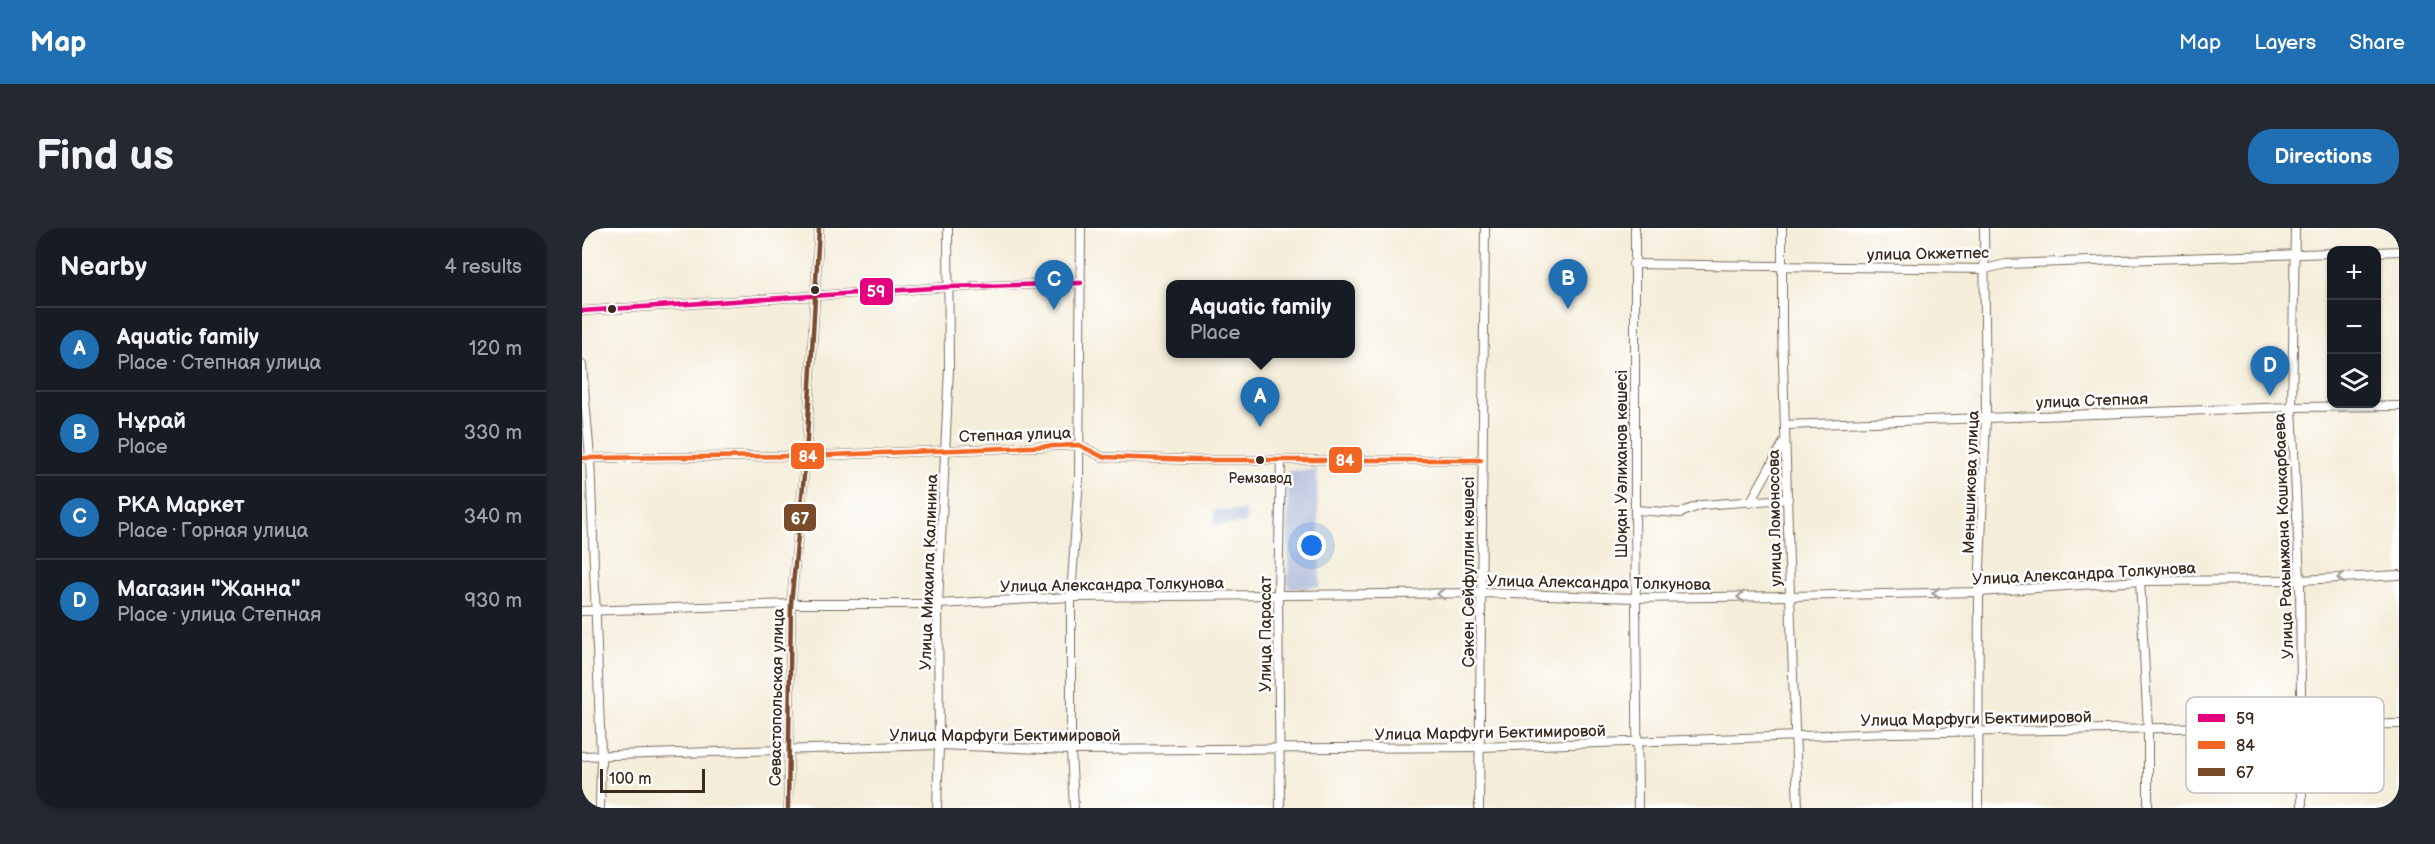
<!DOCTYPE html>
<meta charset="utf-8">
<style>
body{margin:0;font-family:"Balsamiq Sans",sans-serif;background:#242831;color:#f1f3f6}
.controls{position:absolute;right:18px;top:18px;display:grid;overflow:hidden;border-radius:12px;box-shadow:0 2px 4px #0004}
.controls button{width:54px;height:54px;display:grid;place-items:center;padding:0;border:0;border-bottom:2px solid #363941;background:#171b24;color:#f1f3f6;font:30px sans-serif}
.scale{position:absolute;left:18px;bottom:15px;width:105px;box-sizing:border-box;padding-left:6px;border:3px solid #3b2a1e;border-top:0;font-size:16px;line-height:21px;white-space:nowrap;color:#3b2a1e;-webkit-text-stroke:4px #fff;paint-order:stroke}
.you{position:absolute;left:730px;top:318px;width:21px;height:21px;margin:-15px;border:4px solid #fff;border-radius:50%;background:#1a73e8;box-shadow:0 0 0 9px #1a73e833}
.badge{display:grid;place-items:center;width:39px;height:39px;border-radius:50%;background:#1f6fb2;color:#fff;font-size:20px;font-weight:700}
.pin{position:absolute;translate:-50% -50px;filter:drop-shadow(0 2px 3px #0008)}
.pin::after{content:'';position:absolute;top:32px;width:21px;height:18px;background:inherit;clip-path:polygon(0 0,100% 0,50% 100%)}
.popup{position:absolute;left:584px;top:52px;width:189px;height:78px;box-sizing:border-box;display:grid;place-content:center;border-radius:12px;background:#171b24;filter:drop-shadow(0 2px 4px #0005);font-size:20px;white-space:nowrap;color:#9ea1a6}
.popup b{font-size:22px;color:#f1f3f6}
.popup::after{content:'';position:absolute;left:50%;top:100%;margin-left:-12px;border:12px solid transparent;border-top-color:#171b24}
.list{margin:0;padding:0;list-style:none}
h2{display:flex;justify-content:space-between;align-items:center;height:78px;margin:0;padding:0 24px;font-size:26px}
h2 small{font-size:20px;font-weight:400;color:#9ea1a6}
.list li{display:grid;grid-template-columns:39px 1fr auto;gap:18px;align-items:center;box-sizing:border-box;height:84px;padding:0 24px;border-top:2px solid #363941}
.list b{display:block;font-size:22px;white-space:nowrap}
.list p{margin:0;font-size:20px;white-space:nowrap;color:#9ea1a6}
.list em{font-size:20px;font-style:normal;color:#9ea1a6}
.icon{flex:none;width:33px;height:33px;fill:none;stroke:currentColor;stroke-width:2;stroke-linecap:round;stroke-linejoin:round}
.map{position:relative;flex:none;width:1817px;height:580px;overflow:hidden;border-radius:24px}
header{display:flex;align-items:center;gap:36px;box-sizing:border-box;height:84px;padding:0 30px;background:#1f6fb2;color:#fff}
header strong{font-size:28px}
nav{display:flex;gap:33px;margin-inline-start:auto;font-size:21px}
.intro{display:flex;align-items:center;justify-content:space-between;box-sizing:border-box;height:144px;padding:0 36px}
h1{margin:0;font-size:42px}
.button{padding:15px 27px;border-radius:24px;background:#1f6fb2;color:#fff;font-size:21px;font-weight:700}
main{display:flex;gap:36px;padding:0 36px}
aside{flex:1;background:#171b24;border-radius:24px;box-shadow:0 2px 4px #0004}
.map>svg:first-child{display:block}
.industrial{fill:#bac4de}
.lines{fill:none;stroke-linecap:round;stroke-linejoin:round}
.minor-casing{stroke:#7c6e5f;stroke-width:10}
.minor{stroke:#fff;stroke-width:8}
.bus-1-casing{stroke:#fff;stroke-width:9}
.bus-2-casing{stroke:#fff;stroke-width:9}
.bus-3-casing{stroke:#fff;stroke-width:9}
.bus-1{stroke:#e5007d;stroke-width:4.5}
.bus-2{stroke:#f26522;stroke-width:4.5}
.bus-3{stroke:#7a4b2a;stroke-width:4.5}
.oneway{stroke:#a79f9a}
.bus-dot{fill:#3b2a1e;stroke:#fff;stroke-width:2}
.labels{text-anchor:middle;stroke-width:5;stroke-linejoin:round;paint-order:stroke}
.bus-label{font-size:14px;fill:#3b2a1e;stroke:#fff}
.street-label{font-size:16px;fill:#3b2a1e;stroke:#fff}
.key{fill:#fff;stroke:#c4bfbc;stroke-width:1.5}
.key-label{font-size:16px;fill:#3b2a1e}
.line-badge{stroke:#fff;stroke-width:2}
.badge-label{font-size:16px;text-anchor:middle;font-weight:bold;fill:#fff}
</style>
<header>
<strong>Map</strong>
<nav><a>Map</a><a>Layers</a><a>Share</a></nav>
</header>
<div class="intro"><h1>Find us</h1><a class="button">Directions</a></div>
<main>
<aside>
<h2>Nearby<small>4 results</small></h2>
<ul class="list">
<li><span class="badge">A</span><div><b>Aquatic family</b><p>Place · Степная улица</p></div><em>120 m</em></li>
<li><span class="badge">B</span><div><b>Нұрай</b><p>Place</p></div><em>330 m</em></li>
<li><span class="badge">C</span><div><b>РКА Маркет</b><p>Place · Горная улица</p></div><em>340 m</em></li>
<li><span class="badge">D</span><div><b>Магазин &quot;Жанна&quot;</b><p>Place · улица Степная</p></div><em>930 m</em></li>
</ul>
</aside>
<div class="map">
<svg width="1817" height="580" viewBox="0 0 1817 580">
<rect width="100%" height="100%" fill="#fff"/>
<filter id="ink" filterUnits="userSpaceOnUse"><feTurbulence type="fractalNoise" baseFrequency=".0167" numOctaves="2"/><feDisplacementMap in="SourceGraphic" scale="12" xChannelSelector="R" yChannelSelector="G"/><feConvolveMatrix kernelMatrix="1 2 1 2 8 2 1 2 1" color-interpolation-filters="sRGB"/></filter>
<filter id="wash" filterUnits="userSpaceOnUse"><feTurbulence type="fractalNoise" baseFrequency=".008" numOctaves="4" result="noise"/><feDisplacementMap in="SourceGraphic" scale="24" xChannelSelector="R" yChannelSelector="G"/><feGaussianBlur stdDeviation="1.35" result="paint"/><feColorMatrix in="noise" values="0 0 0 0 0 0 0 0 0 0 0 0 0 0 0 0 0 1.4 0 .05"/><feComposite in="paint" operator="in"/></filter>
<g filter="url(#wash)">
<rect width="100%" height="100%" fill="#f4edd9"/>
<g class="industrial">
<path d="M 735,242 L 738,359 L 706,360 L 706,243 Z"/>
<path d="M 631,282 L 664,283 L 664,296 L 632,297 Z"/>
</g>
</g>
<g filter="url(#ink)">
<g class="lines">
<g class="minor-casing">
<g id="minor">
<path d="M 1053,0 L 1053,282 L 1056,580"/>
<path d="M 1200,0 L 1200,101 L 1208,368 L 1216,580"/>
<path d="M 1713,0 L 1710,179 L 1718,352 L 1720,580"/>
<path d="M 1794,24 L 1817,23"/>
<path d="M 1051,36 L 1403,41 L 1424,36 L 1750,25"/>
<path d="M 0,83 L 366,59 L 499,55"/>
<path d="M 0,137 L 8,229 L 19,528 L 18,580"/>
<path d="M 1204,197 L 1710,179 L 1817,178"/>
<path d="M 0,230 L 224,228 L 497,217 L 521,229 L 615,232 L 899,232"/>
<path d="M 1168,275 L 1203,212"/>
<path d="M 1053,282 L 1098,285 L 1119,277 L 1206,271"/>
<path d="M 1558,353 L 1566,500 L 1566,580"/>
<path d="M 0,383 L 209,376 L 356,376 L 489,369 L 901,365 L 1053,370 L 1208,368 L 1397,364 L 1558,353 L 1718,352 L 1817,347"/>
<path d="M 0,528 L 357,517 L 489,522 L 898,519 L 1308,505 L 1817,496"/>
<path d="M 206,580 L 209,376 L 224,228 L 237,0"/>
<path d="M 355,580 L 357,517 L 356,376 L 367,140 L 366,0"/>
<path d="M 492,580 L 489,522 L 489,369 L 497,249 L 499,0"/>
<path d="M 698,580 L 696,367 L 699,232"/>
<path d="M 897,580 L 903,0"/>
<path d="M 1396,580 L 1397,364 L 1404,189 L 1402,0"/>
</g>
</g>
<use href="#minor" class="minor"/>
<g class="bus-1-casing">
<path id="bus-1" d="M 0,83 L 366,59 L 499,55"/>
</g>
<g class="bus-2-casing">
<path id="bus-2" d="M 0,230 L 224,228 L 497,217 L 521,229 L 615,232 L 899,232"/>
</g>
<g class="bus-3-casing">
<path id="bus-3" d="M 206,580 L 209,376 L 224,228 L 237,0"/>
</g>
<use href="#bus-1" class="bus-1"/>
<use href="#bus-2" class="bus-2"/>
<use href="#bus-3" class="bus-3"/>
</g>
<defs><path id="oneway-chevron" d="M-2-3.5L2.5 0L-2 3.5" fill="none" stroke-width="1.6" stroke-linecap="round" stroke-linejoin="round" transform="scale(1.5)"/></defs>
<g class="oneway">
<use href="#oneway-chevron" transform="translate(1759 350) rotate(178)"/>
<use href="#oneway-chevron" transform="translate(1354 365) rotate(179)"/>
<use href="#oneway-chevron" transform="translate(859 366) rotate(178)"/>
<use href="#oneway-chevron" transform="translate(1159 369) rotate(179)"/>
</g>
</g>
<g class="bus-dot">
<circle cx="233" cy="62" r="5"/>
<circle cx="30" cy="81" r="5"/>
<circle cx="678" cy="232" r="5"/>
</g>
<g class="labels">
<g class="bus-label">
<text x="678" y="255">Ремзавод</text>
</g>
<g class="street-label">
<text transform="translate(1346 25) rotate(-1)" y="6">улица Окжетпес</text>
<text transform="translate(1510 172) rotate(-2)" y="6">улица Степная</text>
<text transform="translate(433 206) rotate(-2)" y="6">Степная улица</text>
<text transform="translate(1039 236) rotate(-90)" y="6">Шоқан Уәлиханов көшесі</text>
<text transform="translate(1388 254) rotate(-88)" y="6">Меньшикова улица</text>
<text transform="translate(1192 290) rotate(-91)" y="6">улица Ломоносова</text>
<text transform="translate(1701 308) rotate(-92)" y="6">Улица Рахымжана Кошкарбаева</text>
<text transform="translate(346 344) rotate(-88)" y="6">Улица Михаила Калинина</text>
<text transform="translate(886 344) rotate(-90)" y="6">Сәкен Сейфуллин көшесі</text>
<text transform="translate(1502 345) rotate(-3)" y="6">Улица Александра Толкунова</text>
<text transform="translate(1017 354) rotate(1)" y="6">Улица Александра Толкунова</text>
<text transform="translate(530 356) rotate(-1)" y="6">Улица Александра Толкунова</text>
<text transform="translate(683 406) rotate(-90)" y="6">Улица Парасат</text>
<text transform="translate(194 469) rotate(-89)" y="6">Севастопольская улица</text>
<text transform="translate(1394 490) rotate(-1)" y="6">Улица Марфуги Бектимировой</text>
<text transform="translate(908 504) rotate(-1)" y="6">Улица Марфуги Бектимировой</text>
<text x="423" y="513">Улица Марфуги Бектимировой</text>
</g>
</g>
<rect x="1604" y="469" width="198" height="96" rx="9" class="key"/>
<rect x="1616" y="486" width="27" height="8" fill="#e5007d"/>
<rect x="1616" y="513" width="27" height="8" fill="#f26522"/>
<rect x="1616" y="540" width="27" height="8" fill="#7a4b2a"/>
<g class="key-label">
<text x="1654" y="496">59</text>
<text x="1654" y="523">84</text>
<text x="1654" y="550">67</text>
</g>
<g class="line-badge">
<rect x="277" y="49" width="35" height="29" rx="6" fill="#e5007d"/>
<rect x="208" y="214" width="35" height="28" rx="6" fill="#f26522"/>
<rect x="746" y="218" width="35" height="28" rx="6" fill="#f26522"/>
<rect x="201" y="275" width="34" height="29" rx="6" fill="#7a4b2a"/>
</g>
<g class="badge-label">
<text x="294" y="69">59</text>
<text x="226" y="234">84</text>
<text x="763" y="238">84</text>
<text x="218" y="296">67</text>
</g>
</svg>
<div class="controls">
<button>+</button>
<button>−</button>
<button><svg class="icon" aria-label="layers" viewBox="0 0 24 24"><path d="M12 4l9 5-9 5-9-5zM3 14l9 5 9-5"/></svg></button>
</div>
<div class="scale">100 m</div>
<div class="you"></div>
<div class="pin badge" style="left:678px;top:199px">A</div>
<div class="popup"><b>Aquatic family</b>Place</div>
<div class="pin badge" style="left:986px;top:81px">B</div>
<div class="pin badge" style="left:472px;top:82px">C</div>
<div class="pin badge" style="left:1688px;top:168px">D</div>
</div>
</main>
